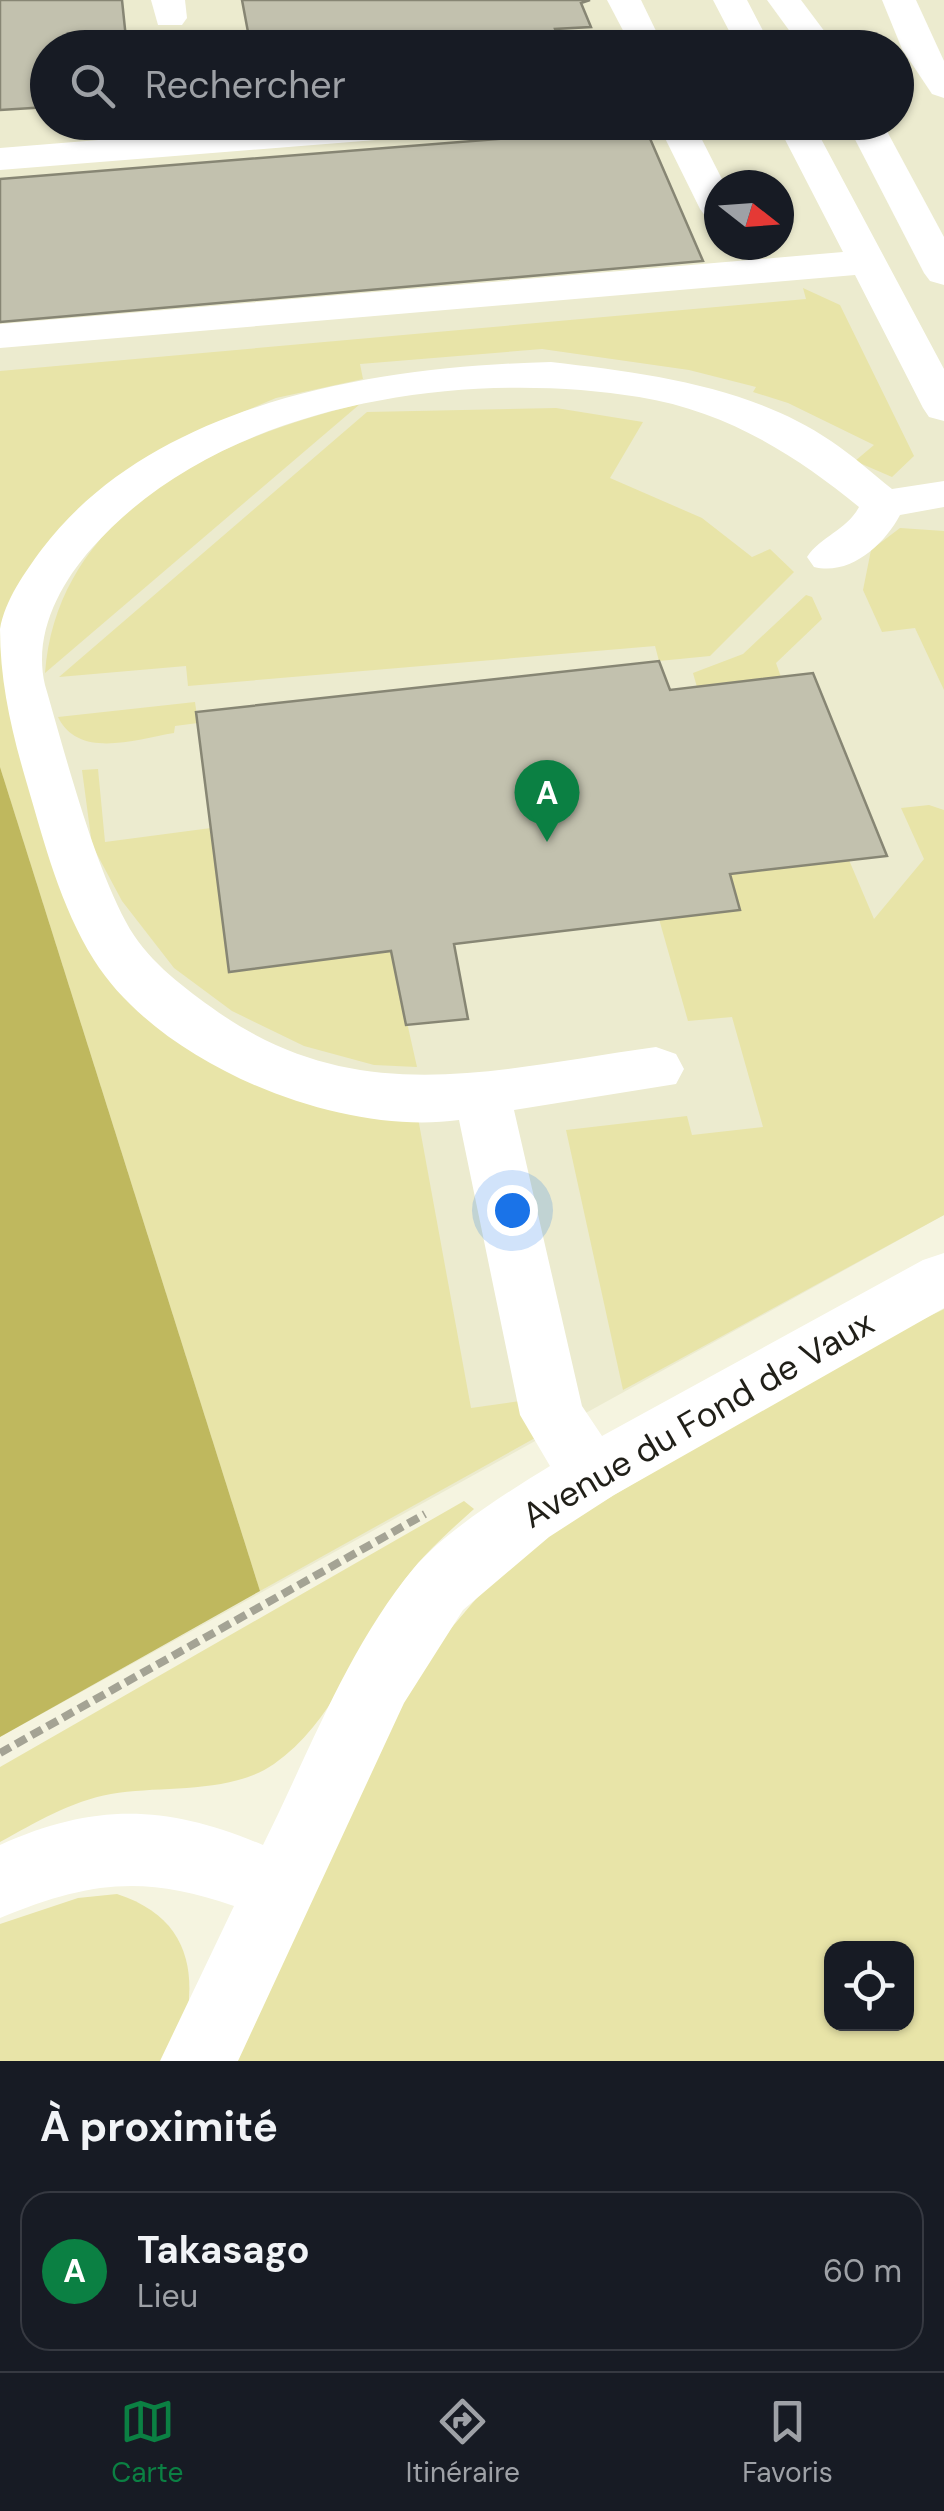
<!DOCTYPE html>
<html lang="fr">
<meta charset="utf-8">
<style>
body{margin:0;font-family:"DM Sans",sans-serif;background:#20242c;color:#f1f3f6}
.controls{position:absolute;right:30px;bottom:30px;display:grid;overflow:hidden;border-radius:20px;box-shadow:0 2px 8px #0004}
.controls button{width:90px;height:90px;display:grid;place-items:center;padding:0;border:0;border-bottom:2px solid #363941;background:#171b24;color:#f1f3f6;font:50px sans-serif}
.compass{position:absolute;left:704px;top:170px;width:90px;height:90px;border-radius:50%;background:#171b24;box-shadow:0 2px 8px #0004;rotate:107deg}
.you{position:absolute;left:512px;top:1210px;width:35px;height:35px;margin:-25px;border:8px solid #fff;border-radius:50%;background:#1a73e8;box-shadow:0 0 0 15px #1a73e833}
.badge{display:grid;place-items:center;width:65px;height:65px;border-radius:50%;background:#0b8043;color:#fff;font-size:32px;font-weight:700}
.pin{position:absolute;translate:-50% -82px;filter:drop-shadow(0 2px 5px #0008)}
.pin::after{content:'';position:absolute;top:52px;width:35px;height:30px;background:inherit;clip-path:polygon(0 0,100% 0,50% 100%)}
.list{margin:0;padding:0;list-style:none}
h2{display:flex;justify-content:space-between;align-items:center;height:130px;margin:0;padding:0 40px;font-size:42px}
h2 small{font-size:32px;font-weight:400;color:#9ea1a6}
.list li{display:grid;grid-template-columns:65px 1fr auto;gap:30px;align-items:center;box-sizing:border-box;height:160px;margin:0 20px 20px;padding:0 20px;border:2px solid #363941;border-radius:30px}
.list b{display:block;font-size:38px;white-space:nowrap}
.list p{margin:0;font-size:32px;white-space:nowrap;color:#9ea1a6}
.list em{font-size:32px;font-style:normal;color:#9ea1a6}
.icon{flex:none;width:55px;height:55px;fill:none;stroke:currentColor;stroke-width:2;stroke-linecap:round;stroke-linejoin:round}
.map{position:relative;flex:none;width:944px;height:2061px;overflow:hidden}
.search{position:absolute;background:#171b24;box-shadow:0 2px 8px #0004;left:30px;right:30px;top:30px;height:110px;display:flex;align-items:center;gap:25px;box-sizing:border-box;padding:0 35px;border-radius:55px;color:#9ea1a6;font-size:38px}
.sheet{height:310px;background:#171b24}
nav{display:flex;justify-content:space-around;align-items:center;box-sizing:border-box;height:140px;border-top:2px solid #363941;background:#171b24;font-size:28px;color:#9ea1a6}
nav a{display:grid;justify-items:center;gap:5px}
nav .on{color:#0b8043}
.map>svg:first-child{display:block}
.built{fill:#ecebcf;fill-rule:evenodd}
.green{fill:#e8e4a8;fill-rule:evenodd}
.forest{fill:#bfb85e}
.building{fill:#c2c1ae;stroke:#878674;stroke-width:2.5}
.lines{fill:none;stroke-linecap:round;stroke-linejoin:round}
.path{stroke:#a4a394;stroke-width:8;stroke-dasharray:12 6;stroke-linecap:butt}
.minor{fill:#fff;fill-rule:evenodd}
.labels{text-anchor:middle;stroke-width:8;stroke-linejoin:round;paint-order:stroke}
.near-street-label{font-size:35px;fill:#201f18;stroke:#fff}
</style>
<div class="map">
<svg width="944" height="2061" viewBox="0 0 944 2061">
<rect width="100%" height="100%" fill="#f5f4e0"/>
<path class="built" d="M 0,0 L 944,0 L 944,1215 L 0,1737 ZM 48,48 L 896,48 L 896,122 L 48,122 ZM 719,185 L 779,185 L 779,245 L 719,245 Z"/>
<g class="green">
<path d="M 803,288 L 840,305 L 914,456 L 892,477 L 855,461 L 874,445 L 788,403 L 753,392 L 756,387 L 689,370 L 542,349 L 360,364 L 363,379 L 276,398 L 200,430 L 11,622 L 101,958 L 418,1118 L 471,1408 L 527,1400 L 535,1438 L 260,1591 L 0,767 L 0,371 L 806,299 Z"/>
<path d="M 360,404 L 45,673 C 57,510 222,437 360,404 Z"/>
<path d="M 556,408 L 643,422 L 610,478 L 702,518 L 752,557 L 770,549 L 794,572 L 710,656 L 659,661 L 655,646 L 188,686 L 186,666 L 59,677 L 367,412 Z"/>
<path d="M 900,528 L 944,531 L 944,690 L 915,628 L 882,632 L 863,590 L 871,550 Z"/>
<path d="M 806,595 L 812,597 L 822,619 L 776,663 L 781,677 L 697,687 L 693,673 L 743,654 Z"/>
<path d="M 195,702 L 198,723 L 175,726 L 174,733 C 136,739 79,760 58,717 Z"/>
<path d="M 98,769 L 105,842 L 211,828 L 230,972 L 391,951 L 417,1067 L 374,1065 L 304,1046 L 232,1011 L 174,968 L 122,901 L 92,845 L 82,770 Z"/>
<path d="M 929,805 L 944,810 L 944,1215 L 623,1390 L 566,1130 L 687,1116 L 692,1135 L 763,1127 L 732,1017 L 688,1021 L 659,919 L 740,910 L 730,874 L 849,860 L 874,919 L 924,859 L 901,808 Z"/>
<path d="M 944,1309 L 944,2061 L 227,2061 L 425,1659 L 492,1580 L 568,1522 L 857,1352 ZM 832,1948 L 906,1948 L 906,2024 L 832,2024 Z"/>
<path d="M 464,1501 L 474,1509 C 446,1534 417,1560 396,1592 C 356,1650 334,1722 274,1764 C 229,1795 163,1785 111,1794 C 71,1801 35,1823 0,1842 L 0,1767 Z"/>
<path d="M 117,1894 C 200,1921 199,1989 176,2061 L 0,2061 L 0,1924 L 78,1898 Z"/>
</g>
<path class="forest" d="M 0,767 L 260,1591 L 0,1737 Z"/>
<g class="building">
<path d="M 0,0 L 122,0 L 127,48 L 48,48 L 48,107 L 0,110 Z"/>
<path d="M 242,0 L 590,0 L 581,3 L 591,27 L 555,29 L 562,48 L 251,48 Z"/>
<path d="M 645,127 L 703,261 L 0,322 L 0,179 Z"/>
<path d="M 659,661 L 670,690 L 813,673 L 887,856 L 730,874 L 740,910 L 454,944 L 468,1019 L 406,1025 L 391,951 L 229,972 L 196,712 Z"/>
</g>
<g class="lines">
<path class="path" d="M 0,1753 L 425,1514"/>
<g class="minor">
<path d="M 151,0 L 185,0 L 187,18 L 182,25 L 158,25 Z"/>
<path d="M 607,0 L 641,0 L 657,33 L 652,40 L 628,40 Z"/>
<path d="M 713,0 L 747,0 L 772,48 L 738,48 Z"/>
<path d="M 767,0 L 801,0 L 837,48 L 802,48 Z"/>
<path d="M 882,0 L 916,0 L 944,61 L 944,98 L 932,94 L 902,49 Z"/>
<path d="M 321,122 L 481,122 L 476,130 L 463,133 L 0,170 L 0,148 Z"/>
<path d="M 657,122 L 693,122 L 725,185 L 719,185 L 719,220 L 706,217 L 700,209 Z"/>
<path d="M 776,122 L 812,122 L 944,369 L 944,421 L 929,417 L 923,408 L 855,275 L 0,348 L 0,324 L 843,252 Z"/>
<path d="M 846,122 L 882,122 L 944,237 L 944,285 L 930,281 L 924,273 Z"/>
<path d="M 551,362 C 646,373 750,386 831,441 C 852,455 872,473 892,489 L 944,481 L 944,507 L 900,515 C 884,545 850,576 814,567 L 807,557 C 821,536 847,530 859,507 C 793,453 725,411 639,397 C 459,368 219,404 92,548 C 59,585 33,635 45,685 C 66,757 92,858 126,922 C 145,958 179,984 211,1007 C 355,1112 495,1069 656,1047 L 676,1054 L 684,1069 L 676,1084 L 514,1110 L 582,1406 L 602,1436 L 923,1260 L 944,1253 L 944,1308 L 614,1495 L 549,1537 L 463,1610 L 404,1703 L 238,2061 L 160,2061 L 234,1906 C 143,1874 87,1882 0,1918 L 0,1845 C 96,1802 167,1805 263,1845 C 309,1753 348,1647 414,1568 C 444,1532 509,1491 550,1466 L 520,1415 L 459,1120 C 339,1137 160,1065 94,960 C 60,905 45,845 27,784 C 12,733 0,683 0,629 C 5,600 25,572 42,549 C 154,401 379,366 551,362 Z"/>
</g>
</g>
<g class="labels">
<g class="near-street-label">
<text transform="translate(698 1419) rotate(-30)" y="12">Avenue du Fond de Vaux</text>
</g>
</g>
</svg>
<div class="controls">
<button><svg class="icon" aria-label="locate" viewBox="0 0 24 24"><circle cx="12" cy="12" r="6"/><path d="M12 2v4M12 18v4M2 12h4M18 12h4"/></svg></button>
</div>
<svg class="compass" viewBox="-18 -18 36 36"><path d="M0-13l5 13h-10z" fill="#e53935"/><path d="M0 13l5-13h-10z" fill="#9ea1a6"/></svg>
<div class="you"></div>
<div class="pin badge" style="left:547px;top:842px">A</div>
<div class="search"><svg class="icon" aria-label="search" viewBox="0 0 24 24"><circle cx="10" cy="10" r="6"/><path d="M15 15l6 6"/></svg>Rechercher</div>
</div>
<section class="sheet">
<h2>À proximité<small></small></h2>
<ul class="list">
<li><span class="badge">A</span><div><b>Takasago</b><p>Lieu</p></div><em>60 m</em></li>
</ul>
</section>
<nav>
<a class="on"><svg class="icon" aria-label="map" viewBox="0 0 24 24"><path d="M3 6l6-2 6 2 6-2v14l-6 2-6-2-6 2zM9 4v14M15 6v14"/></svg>Carte</a>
<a><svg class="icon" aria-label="directions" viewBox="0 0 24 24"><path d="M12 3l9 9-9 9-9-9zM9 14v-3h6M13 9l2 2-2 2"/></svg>Itinéraire</a>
<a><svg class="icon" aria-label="saved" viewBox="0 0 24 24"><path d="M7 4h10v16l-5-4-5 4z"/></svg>Favoris</a>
</nav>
